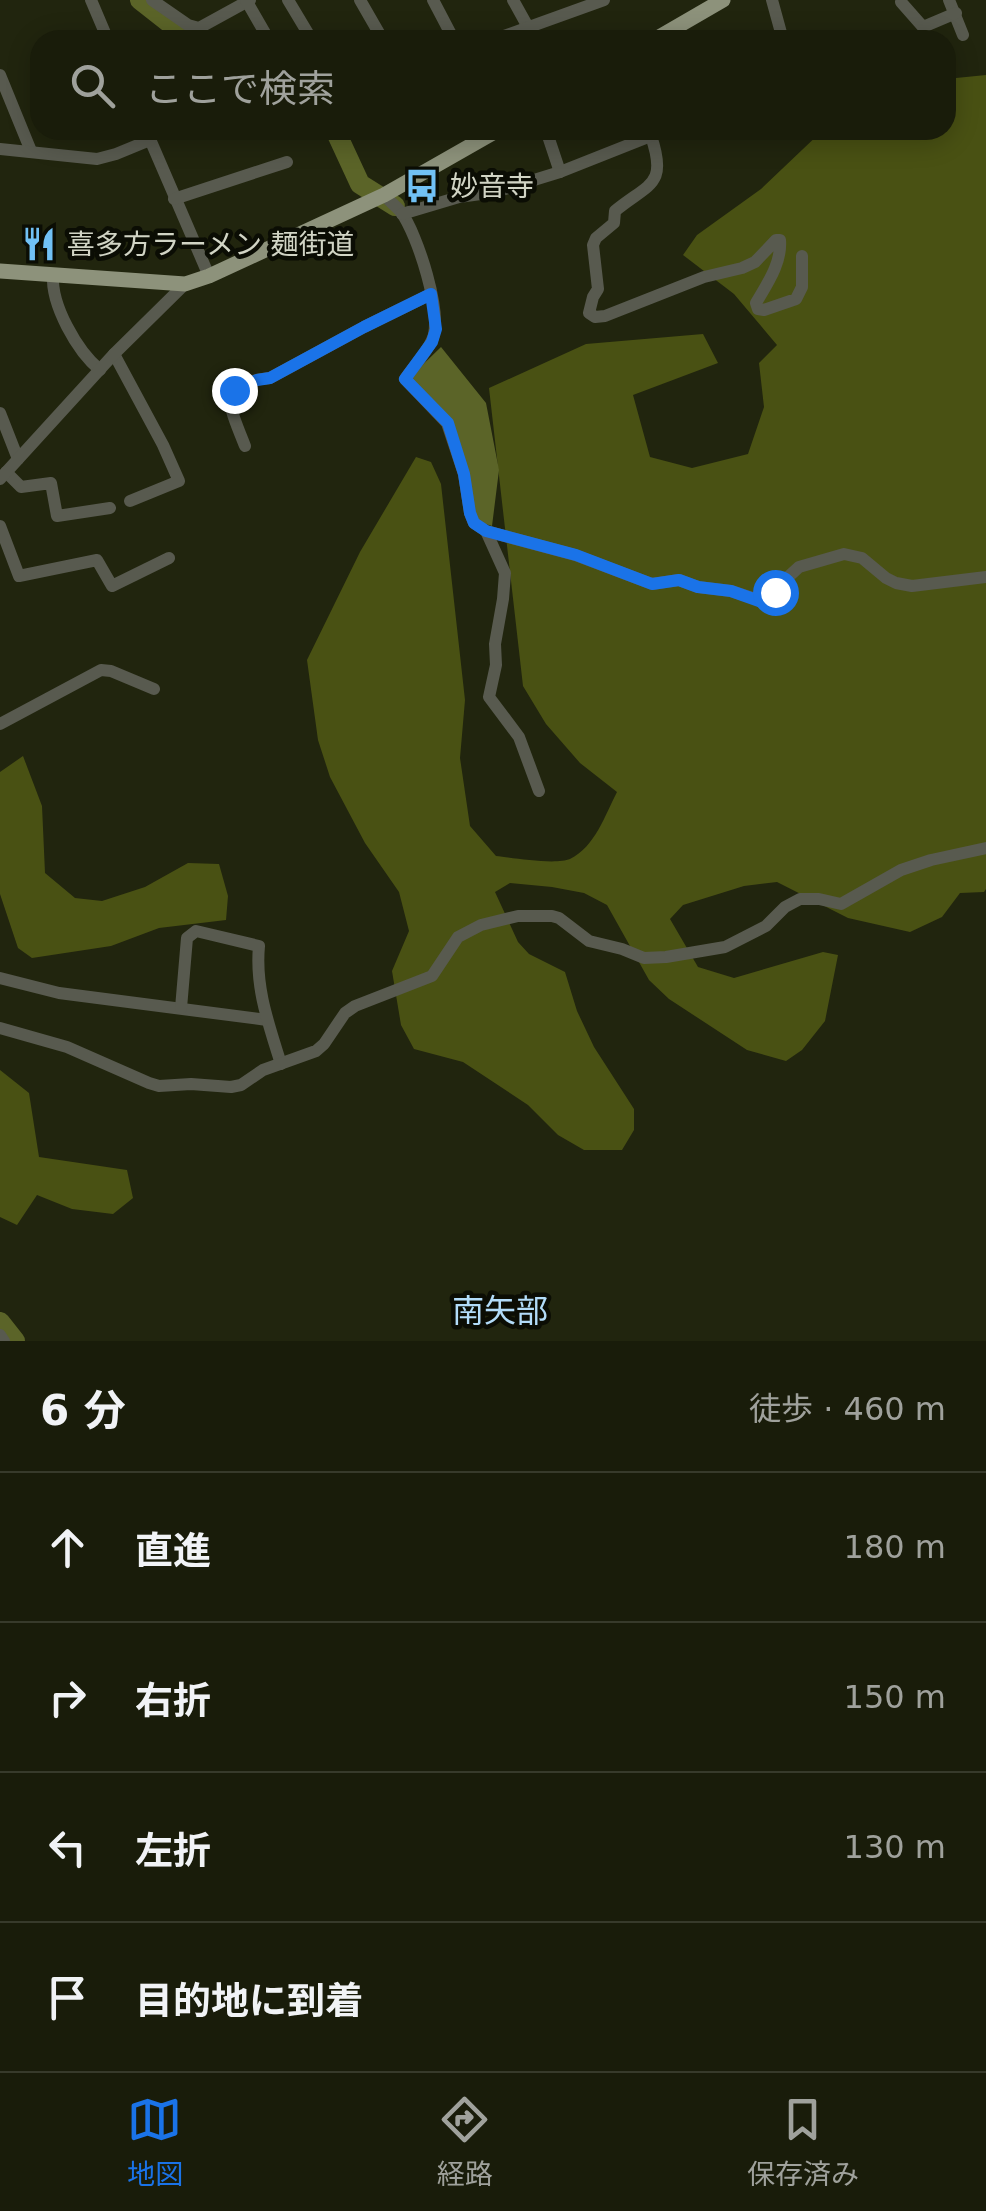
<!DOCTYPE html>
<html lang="ja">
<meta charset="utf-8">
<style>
body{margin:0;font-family:"DejaVu Sans","Noto Sans JP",sans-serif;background:#222513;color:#f1f3f6}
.stop{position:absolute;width:30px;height:30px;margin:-22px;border:8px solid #1a73e8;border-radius:50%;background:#fff}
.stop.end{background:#1a73e8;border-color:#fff;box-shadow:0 2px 10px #0008}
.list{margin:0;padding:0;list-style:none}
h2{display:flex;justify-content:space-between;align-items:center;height:130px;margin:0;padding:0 40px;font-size:42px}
h2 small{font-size:32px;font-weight:400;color:#9fa19c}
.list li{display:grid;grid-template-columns:65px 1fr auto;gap:30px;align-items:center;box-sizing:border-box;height:150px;padding:0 40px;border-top:2px solid #373a2b}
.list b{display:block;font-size:38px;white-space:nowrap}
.list em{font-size:32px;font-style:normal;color:#9fa19c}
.icon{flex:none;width:55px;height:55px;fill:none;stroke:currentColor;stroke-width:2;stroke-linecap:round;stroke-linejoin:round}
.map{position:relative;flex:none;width:986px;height:1341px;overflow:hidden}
.search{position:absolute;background:#191c0a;box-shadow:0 5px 25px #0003;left:30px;right:30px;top:30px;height:110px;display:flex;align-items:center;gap:25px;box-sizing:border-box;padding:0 35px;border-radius:30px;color:#9fa19c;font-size:38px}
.sheet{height:730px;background:#191c0a}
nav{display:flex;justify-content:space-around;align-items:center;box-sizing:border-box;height:140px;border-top:2px solid #373a2b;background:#191c0a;font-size:28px;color:#9fa19c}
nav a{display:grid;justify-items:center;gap:5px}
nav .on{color:#1a73e8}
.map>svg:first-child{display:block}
.forest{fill:#495113}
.water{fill:#5b6428}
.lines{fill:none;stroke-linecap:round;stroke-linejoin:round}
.river{stroke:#5b6428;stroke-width:20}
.minor{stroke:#585a4f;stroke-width:12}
.major{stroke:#8d927b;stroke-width:15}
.route{stroke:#1a73e8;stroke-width:12}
.labels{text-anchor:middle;stroke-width:9;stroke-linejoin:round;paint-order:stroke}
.poi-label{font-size:28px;fill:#d1d4c5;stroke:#0b0d04;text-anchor:start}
.quarter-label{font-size:32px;fill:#b2dcf9;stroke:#0b0d04}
</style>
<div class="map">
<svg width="986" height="1341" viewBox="0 0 986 1341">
<rect width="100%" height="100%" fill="#21250e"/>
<g class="forest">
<path d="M 986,75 L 986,889 L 984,892 L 960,893 L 942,917 L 910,932 L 848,918 L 777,882 L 744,886 L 683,905 L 670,919 L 698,967 L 734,978 L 823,952 L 838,955 L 825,1021 L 802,1050 L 786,1061 L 747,1050 L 669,999 L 649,980 L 607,905 L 584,893 L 552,887 L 510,883 L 495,892 L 518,942 L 529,954 L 565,972 L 577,1011 L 594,1047 L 634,1109 L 634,1130 L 622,1150 L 584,1150 L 558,1135 L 528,1105 L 463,1062 L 414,1049 L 401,1025 L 392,971 L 409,931 L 399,892 L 365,843 L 330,777 L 318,740 L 307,660 L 360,552 L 416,457 L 431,462 L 441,484 L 465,700 L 460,758 L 470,826 L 496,856 C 512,858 556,865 570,859 C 595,847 605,815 617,792 L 580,763 L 546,724 L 523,686 L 489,388 L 586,344 L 703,334 L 718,363 L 633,395 L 650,457 L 692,468 L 748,454 L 764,407 L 759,363 L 777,345 L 734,294 L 683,255 L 697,235 L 761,189 L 823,130 L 946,130 L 946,79 Z"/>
<path d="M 23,756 L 42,806 L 45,873 L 75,898 L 102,901 L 145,887 L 188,863 L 219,864 L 228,896 L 226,920 L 159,928 L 111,946 L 32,958 L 18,948 L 0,894 L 0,772 Z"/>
<path d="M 0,1070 L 29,1093 L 39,1157 L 127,1170 L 133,1198 L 113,1214 L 72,1209 L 37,1195 L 17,1225 L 0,1217 Z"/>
</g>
<path class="water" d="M 441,347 L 486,403 L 499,470 L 492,526 L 476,521 L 450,421 L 408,379 Z"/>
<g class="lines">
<g class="river">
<path d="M 140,0 L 168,22 L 201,40"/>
<path d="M 335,130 L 360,184 L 395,206"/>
<path d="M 0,1322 L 15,1341"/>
</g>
<g class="minor">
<path d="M 91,0 L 108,40"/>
<path d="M 152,0 L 188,25 L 199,28 L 250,0"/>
<path d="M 246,0 L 269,40"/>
<path d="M 288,0 L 312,40"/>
<path d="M 360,0 L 383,40"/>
<path d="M 433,0 L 454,40"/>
<path d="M 513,0 L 528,27"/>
<path d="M 772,0 L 783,40"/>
<path d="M 949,0 L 963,35"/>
<path d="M 901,2 L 923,27 L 956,13"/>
<path d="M 493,40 L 604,0"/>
<path d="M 0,75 L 31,151"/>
<path d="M 146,130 L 209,276"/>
<path d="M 546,130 L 560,172"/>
<path d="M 651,136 C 668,186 649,183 615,211 L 614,223 L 596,238 L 593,245 L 598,289 L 593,297 L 589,313 L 595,317 L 605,316 L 704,277 L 742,268 L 755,262 L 776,240 L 780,240 C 782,263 767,284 756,303 L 758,309 L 764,310 L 796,299 L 802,287 L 802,256"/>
<path d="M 0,149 L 97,159 L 116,154 L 150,140"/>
<path d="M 384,195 C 389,201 396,206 401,212 C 417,233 444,316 432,340 C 426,354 413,367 405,379 L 447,423 L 464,474 L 470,513 L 474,523 L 486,531 L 575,555 L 652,584 L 679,580 L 698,587 L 731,591 L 762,601 L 799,567 L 844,554 L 862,558 L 886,578 L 896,583 L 912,586 L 986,577"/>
<path d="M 174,199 L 287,162"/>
<path d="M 402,214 L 459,197 L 495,192 L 560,172 L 666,130"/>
<path d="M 53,275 C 51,305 77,351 100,370"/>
<path d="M 114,354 L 163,445 L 179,481 L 130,501"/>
<path d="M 0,413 L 18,459"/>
<path d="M 245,446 C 231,409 213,383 270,378 L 364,327 L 431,294"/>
<path d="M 6,472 L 21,487 L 51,483 L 57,516 L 110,508"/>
<path d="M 0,479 L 114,354 L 185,284"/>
<path d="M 0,526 L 19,576 L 97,560 L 112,586 L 169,558"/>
<path d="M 486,531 L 505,573 L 503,599 L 495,644 L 496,665 L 489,697 L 519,737 L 539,791"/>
<path d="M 0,724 L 101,670 L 111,671 L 154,689"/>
<path d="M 0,978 L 59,993 L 267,1020"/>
<path d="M 181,1008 L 187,938 L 196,931 L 259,946 C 255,988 269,1025 281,1064"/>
<path d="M 0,1028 L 67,1047 L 149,1083 L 159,1086 L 191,1084 L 231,1087 L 241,1085 L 263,1070 L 316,1051 L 324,1044 L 345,1013 L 355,1006 L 432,976 L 458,937 L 481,925 L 518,916 L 552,916 L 559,918 L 589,941 L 622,949 L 644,958 L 666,957 L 725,947 L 766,926 L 785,907 L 800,899 L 819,899 L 841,904 L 901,870 L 931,860 L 986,848"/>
<path d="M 0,1335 L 4,1341"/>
</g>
<g class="major">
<path d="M 654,40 L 723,0"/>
<path d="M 0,271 L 185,284 L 209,276 L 384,195 L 498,130"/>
</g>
</g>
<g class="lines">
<path class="route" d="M 234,390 L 257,380 L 270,378 L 364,327 L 431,294 L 436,329 L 432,342 L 405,379 L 448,423 L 464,474 L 470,513 L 474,523 L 486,531 L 576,555 L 652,584 L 679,580 L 698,587 L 731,591 L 762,602 L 775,592"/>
</g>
<defs>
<g id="bus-bare" transform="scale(2.7)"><path d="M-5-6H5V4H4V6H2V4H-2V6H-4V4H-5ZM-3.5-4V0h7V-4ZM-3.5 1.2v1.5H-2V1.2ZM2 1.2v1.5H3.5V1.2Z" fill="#71c1f5" stroke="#0b0d04" stroke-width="2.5" paint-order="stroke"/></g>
<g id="restaurant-bare" transform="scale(2.7)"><path d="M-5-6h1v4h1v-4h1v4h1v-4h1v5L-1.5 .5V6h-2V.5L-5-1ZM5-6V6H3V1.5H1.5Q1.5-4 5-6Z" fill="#71c1f5" stroke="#0b0d04" stroke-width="2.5" paint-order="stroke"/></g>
</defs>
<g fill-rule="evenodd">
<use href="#bus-bare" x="422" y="186"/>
<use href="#restaurant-bare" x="39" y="244"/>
</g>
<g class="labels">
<g class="poi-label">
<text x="450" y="196">妙音寺</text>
<text x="67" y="254">喜多方ラーメン 麺街道</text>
</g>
<g class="quarter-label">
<text x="500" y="1322">南矢部</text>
</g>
</g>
</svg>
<div class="stop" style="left:775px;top:592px"></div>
<div class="stop end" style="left:234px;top:390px"></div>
<div class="search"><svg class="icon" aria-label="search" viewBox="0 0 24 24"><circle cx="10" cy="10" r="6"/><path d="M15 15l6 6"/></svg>ここで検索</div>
</div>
<section class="sheet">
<h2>6 分<small>徒歩 · 460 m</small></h2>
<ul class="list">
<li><svg class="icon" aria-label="ahead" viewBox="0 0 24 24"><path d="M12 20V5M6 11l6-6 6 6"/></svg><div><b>直進</b></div><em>180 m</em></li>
<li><svg class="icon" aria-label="right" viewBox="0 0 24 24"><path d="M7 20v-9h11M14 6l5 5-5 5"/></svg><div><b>右折</b></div><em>150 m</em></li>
<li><svg class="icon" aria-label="left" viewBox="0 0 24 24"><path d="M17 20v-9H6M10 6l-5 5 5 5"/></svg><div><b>左折</b></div><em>130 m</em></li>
<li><svg class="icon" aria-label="arrive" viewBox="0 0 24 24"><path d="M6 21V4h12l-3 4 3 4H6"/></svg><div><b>目的地に到着</b></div></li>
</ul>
</section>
<nav>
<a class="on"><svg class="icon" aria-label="map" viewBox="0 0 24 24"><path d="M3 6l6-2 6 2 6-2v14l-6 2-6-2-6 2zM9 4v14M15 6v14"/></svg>地図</a>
<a><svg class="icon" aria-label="directions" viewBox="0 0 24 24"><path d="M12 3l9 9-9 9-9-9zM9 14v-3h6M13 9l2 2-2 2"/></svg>経路</a>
<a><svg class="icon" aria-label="saved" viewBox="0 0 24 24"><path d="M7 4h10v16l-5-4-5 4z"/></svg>保存済み</a>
</nav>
